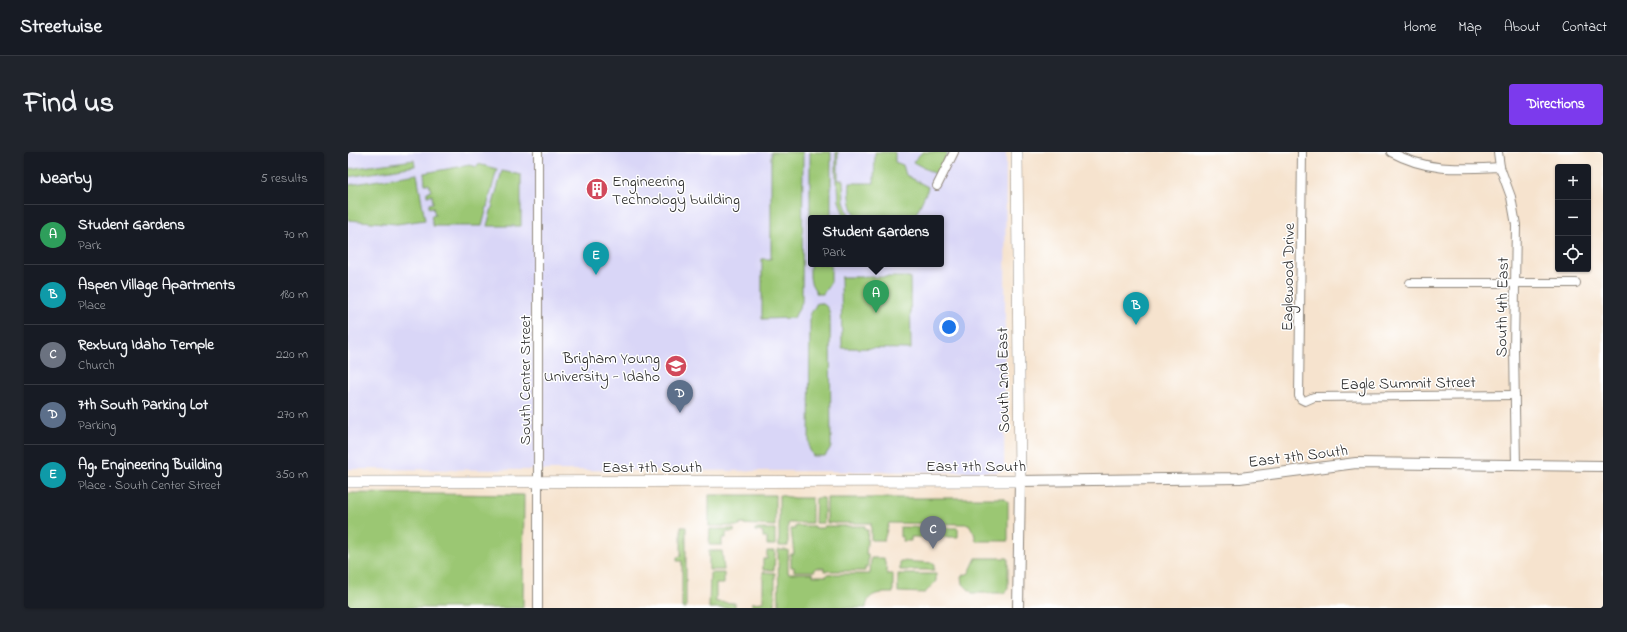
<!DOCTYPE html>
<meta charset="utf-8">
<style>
body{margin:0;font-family:"Indie Flower",sans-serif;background:#20242c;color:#f1f3f6}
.controls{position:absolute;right:12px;top:12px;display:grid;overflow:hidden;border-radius:4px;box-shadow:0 1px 3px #0004}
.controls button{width:36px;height:36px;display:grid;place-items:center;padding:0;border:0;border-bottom:1px solid #363941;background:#171b24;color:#f1f3f6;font:20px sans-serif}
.you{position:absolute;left:601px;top:175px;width:14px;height:14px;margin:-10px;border:3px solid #fff;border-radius:50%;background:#1a73e8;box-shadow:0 0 0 6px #1a73e833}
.badge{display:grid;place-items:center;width:26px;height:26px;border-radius:50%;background:#7c3aed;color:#fff;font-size:13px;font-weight:700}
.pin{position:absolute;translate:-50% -33px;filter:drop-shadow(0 1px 2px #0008)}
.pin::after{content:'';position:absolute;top:21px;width:14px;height:12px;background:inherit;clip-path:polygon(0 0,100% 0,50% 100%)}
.popup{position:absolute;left:460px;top:63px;width:136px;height:52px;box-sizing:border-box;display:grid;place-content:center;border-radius:4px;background:#171b24;filter:drop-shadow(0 1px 3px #0005);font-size:13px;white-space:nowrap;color:#9ea1a6}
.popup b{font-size:15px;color:#f1f3f6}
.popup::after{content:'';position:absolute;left:50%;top:100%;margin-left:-8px;border:8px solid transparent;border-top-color:#171b24}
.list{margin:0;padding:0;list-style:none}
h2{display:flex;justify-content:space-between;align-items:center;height:52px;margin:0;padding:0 16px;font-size:17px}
h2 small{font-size:13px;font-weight:400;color:#9ea1a6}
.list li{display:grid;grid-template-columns:26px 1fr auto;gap:12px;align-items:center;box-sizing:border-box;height:60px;padding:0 16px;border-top:1px solid #363941}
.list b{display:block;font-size:15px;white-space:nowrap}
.list p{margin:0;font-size:13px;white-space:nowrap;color:#9ea1a6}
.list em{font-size:13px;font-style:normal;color:#9ea1a6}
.icon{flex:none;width:22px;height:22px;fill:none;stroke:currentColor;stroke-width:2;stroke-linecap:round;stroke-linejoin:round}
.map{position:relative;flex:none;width:1255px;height:456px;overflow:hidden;border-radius:4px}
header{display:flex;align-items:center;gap:24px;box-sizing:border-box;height:56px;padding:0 20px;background:#171b24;border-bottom:1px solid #363941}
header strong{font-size:19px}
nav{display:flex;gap:22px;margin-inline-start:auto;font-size:14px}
.intro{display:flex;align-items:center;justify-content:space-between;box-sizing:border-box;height:96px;padding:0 24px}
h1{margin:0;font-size:28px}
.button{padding:10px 18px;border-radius:4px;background:#7c3aed;color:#fff;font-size:14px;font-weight:700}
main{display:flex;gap:24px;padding:0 24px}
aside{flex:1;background:#171b24;border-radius:4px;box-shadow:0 1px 3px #0004}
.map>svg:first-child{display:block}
.built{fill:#d9d6f7;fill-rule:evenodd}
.green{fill:#9bc773;stroke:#63794f}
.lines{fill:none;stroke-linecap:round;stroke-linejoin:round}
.minor-casing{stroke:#90877c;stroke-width:10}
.tertiary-casing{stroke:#90877c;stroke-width:12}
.secondary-casing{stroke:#90877c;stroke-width:12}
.minor{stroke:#fff;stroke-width:8}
.tertiary{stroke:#fff;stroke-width:10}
.secondary{stroke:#fff;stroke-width:11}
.labels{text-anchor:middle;stroke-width:3;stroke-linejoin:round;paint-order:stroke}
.poi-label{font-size:16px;fill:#2b2b2b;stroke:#fff;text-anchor:start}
.street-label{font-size:16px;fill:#2b2b2b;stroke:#fff}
</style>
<header>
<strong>Streetwise</strong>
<nav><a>Home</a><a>Map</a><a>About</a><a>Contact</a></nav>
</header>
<div class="intro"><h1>Find us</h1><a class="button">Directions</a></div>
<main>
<aside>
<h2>Nearby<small>5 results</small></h2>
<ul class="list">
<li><span class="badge" style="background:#2e9e5b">A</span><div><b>Student Gardens</b><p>Park</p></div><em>70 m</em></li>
<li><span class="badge" style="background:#0f9aa8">B</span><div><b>Aspen Village Apartments</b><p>Place</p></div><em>180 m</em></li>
<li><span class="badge" style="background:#6b7280">C</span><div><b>Rexburg Idaho Temple</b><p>Church</p></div><em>220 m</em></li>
<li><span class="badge" style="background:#5c6f8a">D</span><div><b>7th South Parking Lot</b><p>Parking</p></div><em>270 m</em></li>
<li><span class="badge" style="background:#0f9aa8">E</span><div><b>Ag. Engineering Building</b><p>Place · South Center Street</p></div><em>350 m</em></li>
</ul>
</aside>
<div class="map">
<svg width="1255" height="456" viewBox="0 0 1255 456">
<rect width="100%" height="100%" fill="#fff"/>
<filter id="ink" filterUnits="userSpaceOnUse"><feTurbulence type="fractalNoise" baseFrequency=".025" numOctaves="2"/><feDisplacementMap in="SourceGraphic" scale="8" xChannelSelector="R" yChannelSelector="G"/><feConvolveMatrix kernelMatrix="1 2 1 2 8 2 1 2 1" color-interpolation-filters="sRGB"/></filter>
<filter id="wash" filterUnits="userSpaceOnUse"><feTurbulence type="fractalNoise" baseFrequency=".012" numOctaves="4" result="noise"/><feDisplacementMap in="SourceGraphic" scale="16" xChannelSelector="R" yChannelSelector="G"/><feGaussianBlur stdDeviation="0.9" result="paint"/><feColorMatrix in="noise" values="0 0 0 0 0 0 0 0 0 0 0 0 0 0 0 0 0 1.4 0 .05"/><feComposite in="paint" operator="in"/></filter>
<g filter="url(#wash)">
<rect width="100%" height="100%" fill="#f6e3ce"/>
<path class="built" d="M 0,0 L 658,0 L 656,317 L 651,320 L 0,317 ZM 463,66 L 593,66 L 593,112 L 463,112 Z"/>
<g class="green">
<path d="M 423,0 L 455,0 L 454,150 L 446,166 L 414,167 L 414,107 L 423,107 Z"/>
<path d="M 462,0 L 483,0 L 483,66 L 463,66 L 463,112 L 483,112 L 483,130 L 475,142 L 469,142 L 463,131 L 462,125 Z"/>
<path d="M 488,0 L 490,0 L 490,28 L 495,28 L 496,50 L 502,66 L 497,66 L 491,49 L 490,33 L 488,31 Z"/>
<path d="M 527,0 L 547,0 L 547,10 L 555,13 L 558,23 L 580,35 L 579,39 L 566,66 L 509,66 C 502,55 501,43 502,31 L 526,31 Z"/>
<path d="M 574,0 L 600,0 L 589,23 L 565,10 Z"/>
<path d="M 66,8 L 67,14 L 0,25 L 0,17 Z"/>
<path d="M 130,12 L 149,17 L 134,74 L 85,74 L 83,64 L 87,63 L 85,55 L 81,56 L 81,52 L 85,51 L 84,43 L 79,44 L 79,40 L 83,39 L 81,32 L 77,32 L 76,21 L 122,13 L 129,15 Z"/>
<path d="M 154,19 L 173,23 L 173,74 L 139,74 Z"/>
<path d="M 69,22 L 77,68 L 49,72 L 0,68 L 0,33 Z"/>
<path d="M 493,125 L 562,125 L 563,197 L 494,196 Z"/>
<path d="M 469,151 C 478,151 481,156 482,164 L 483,295 L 477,304 L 465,304 L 461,296 L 462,163 Z"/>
<path d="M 0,341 L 176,343 L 175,456 L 0,456 Z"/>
<path d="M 361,343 L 427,343 L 427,374 L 392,372 L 392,374 L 361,374 Z"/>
<path d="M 431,343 L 446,346 L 464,346 L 464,371 L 440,371 L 440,394 L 431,394 Z"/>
<path d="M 468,346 L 476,346 L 476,371 L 467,371 Z"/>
<path d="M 479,346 L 656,346 L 660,350 L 660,389 L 628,389 L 626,381 L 621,372 L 541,371 L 536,388 L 523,388 L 523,371 L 479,371 Z"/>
<path d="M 447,374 L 467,374 L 467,376 L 476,376 L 476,374 L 517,374 L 517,378 L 520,378 L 518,402 L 520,402 L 520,415 L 517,415 L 517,419 L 476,419 L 476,416 L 467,416 L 467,419 L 446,419 L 446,415 L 443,415 L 443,402 L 446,402 L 443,377 L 447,377 Z"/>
<path d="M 333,375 L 338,375 L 338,456 L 334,456 L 334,409 L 329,409 L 329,405 L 333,404 Z"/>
<path d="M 552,375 L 610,376 L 610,385 L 563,385 L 563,389 L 555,389 L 555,385 L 552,385 Z"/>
<path d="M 362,377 L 386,377 L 386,380 L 378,380 L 378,386 L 374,386 L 374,393 L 361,393 Z"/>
<path d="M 407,377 L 427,377 L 427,393 L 419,393 L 419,386 L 415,385 L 415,380 L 407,379 Z"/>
<path d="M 430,398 L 440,398 L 440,421 L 465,421 L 465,424 L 479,424 L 479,422 L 522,422 L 523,406 L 536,406 L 539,422 L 545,422 L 545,441 C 531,441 520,440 518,456 L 431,456 Z"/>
<path d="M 361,399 L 374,399 L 376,418 L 361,418 Z"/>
<path d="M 419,399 L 427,399 L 426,418 L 415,418 L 415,407 L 419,407 Z"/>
<path d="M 628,406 L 660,406 L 660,437 L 656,441 L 624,441 L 615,432 L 614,424 L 621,421 Z"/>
<path d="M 552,409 L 586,411 L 586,418 L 552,418 Z"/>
<path d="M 415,420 L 427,421 L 427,456 L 404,456 L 404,451 L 415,450 Z"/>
<path d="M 362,421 L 376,421 L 376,432 L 368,432 L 368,450 L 387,451 L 387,456 L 361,456 Z"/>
<path d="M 550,422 L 588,422 L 588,429 L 577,441 L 550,440 Z"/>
</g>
</g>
<g filter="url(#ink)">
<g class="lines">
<g class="minor-casing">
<g id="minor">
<path d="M 190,0 L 190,456"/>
<path d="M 954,0 L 951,244 L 953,247 L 957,249 L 966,245 L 1167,243"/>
<path d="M 1043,0 C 1080,20 1111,17 1152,15"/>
<path d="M 1150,0 L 1152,15 L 1163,45 L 1168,73 L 1166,197 L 1168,314"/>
<path d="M 589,34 L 606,0"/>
<path d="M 1062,131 L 1228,131"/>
</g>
</g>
<g class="tertiary-casing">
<path id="tertiary" d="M 670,456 L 672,329 L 892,326 L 1008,311 L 1255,314"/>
</g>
<g class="secondary-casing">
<path id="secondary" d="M 0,330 L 672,329 L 669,0"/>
</g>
<use href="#minor" class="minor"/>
<use href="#tertiary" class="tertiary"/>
<use href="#secondary" class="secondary"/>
</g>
</g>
<defs>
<g id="building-disc" transform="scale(1.15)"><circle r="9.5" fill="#d1495b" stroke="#fff"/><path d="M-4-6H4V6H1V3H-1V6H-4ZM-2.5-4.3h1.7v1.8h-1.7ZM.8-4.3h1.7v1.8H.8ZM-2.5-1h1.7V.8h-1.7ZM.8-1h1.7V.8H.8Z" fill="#fff"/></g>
<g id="university-disc" transform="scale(1.15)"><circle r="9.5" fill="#d1495b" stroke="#fff"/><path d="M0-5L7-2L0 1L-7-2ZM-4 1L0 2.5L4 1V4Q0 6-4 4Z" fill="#fff"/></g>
</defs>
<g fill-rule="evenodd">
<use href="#building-disc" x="249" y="37"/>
<use href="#university-disc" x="328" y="214"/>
</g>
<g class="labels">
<g class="poi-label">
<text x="264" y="34">Engineering<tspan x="264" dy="18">Technology building</tspan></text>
<text x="312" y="211" text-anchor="end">Brigham Young<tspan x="312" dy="18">University - Idaho</tspan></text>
</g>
<g class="street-label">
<text transform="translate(939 125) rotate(-89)" y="6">Eaglewood Drive</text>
<text transform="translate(1153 155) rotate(-89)" y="6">South 4th East</text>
<text transform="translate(176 228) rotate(-90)" y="6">South Center Street</text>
<text transform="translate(654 228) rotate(-91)" y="6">South 2nd East</text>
<text transform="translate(1060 230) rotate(-1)" y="6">Eagle Summit Street</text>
<text transform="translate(950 303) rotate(-7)" y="6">East 7th South</text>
<text x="628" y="319">East 7th South</text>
<text x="304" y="320">East 7th South</text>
</g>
</g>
</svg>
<div class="controls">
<button>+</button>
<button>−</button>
<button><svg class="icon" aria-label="locate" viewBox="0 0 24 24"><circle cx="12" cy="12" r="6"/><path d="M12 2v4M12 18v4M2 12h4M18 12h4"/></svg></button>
</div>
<div class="you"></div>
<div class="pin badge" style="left:528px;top:161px;background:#2e9e5b">A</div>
<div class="popup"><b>Student Gardens</b>Park</div>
<div class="pin badge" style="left:788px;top:173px;background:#0f9aa8">B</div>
<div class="pin badge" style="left:585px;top:397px;background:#6b7280">C</div>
<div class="pin badge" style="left:332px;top:261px;background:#5c6f8a">D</div>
<div class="pin badge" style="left:248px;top:123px;background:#0f9aa8">E</div>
</div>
</main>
